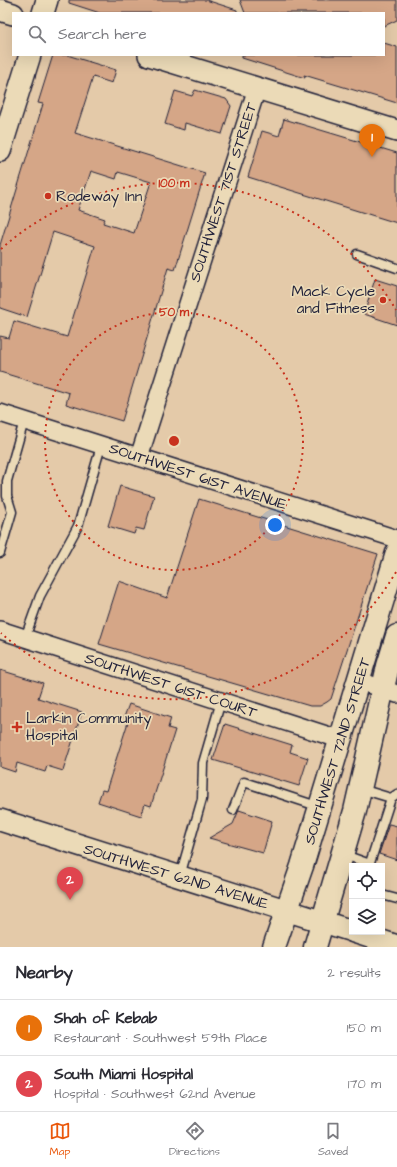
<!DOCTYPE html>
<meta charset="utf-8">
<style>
body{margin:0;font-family:"Architects Daughter",sans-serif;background:#f7f7f7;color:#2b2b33}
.controls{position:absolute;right:12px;bottom:12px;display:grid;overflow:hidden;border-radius:0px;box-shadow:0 4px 16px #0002}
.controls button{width:36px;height:36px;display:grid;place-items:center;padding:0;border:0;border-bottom:1px solid #e1e1e2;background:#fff;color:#2b2b33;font:20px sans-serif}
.you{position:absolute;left:275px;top:525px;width:14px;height:14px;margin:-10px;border:3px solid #fff;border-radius:50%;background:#1a73e8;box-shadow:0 0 0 6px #1a73e833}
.badge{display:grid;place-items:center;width:26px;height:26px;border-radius:50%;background:#ea580c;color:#fff;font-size:13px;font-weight:700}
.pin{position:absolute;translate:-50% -33px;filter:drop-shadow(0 1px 2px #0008)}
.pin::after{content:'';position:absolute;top:21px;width:14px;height:12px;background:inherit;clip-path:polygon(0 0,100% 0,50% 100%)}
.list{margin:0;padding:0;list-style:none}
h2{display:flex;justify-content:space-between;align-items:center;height:52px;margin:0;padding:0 16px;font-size:17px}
h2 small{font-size:13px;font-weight:400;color:#7c7c81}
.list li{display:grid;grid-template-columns:26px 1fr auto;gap:12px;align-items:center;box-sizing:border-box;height:56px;padding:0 16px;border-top:1px solid #e1e1e2}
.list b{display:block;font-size:15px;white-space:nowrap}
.list p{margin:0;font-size:13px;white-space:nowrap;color:#7c7c81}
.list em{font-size:13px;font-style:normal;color:#7c7c81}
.icon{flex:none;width:22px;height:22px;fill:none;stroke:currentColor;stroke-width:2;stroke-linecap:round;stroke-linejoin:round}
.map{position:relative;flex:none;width:397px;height:947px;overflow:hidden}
.search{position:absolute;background:#fff;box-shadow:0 4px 16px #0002;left:12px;right:12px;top:12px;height:44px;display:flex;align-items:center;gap:10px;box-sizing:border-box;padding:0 14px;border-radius:0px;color:#7c7c81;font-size:15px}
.sheet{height:164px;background:#fff}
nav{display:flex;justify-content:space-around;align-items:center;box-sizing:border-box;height:56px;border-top:1px solid #e1e1e2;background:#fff;font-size:11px;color:#7c7c81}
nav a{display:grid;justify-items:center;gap:2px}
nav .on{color:#ea580c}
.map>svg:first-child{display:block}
.building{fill:#d5a687;stroke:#22223b;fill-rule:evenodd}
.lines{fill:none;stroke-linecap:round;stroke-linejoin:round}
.service-casing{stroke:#22223b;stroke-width:11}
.minor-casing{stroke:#22223b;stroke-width:20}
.tertiary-casing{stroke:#22223b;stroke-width:24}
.secondary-casing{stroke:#22223b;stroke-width:25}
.service{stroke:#ebdab7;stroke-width:8}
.minor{stroke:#ebdab7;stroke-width:17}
.tertiary{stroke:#ebdab7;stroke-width:21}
.secondary{stroke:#ebdab7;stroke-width:22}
.ring{fill:none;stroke:#c8321e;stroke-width:2;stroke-dasharray:2 4}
.poi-dot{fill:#c8321e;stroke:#ebdab7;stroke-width:1.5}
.labels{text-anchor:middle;stroke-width:3.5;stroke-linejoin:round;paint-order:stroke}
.street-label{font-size:15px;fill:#22223b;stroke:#ebdab7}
.poi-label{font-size:15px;fill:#22223b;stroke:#ebdab7;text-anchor:start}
.centre{fill:#c8321e;stroke:#ebdab7;stroke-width:2}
.ring-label{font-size:12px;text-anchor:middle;font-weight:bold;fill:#c8321e;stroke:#ebdab7;stroke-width:3.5;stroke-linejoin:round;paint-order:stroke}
</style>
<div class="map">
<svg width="397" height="947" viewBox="0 0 397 947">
<rect width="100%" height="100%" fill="#e4caa9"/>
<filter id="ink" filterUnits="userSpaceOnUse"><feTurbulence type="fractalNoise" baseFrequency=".025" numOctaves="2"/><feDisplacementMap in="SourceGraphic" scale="8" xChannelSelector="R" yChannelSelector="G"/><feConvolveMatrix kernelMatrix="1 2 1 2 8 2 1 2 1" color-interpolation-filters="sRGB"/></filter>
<g filter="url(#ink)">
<g class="building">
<path d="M 69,0 L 206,0 L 237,10 L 237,13 L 100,13 L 69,3 Z"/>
<path d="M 240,0 L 397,0 L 397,20 L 384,26 L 384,13 L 245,13 Z"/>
<path d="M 384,43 L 397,47 L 397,103 L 304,75 L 305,78 L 242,58 L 242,55 L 384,55 Z"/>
<path d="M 53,55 L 67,55 L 116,70 L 112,83 L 93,77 L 75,133 L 205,173 L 175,270 L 168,268 L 122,421 L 66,404 L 69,393 L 0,372 L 0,336 L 9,338 L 14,321 L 67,337 L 95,246 L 53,232 L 27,317 L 0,308 L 0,245 L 43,104 L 38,103 ZM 91,171 L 116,179 L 118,172 L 151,182 L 134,233 L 103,223 L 105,219 L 78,210 Z"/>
<path d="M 195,90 L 226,99 L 231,106 L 222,134 L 185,123 L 184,130 L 165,124 L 175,91 L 192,96 Z"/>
<path d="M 284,119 L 397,153 L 397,223 L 248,177 L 262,131 L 279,136 Z"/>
<path d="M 375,279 L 397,286 L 397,325 L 364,314 Z"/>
<path d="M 120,486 L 154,496 L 144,530 L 136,528 L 134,534 L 108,526 Z"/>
<path d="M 199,499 L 378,554 L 331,699 L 327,702 L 320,706 L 310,706 L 99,644 L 119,581 L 167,598 Z"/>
<path d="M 0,670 L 43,683 L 38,698 L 82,712 L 63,771 L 47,766 L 45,772 L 17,763 L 15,772 L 0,767 Z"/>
<path d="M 129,704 L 171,718 L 168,728 L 175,730 L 151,806 L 145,804 L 141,816 L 98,802 L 102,790 L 106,791 L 129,719 L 124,717 Z"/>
<path d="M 225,724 L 292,745 L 290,752 L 308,758 L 299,786 L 213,760 Z"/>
<path d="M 239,810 L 272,821 L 263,853 L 209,838 L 233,824 Z"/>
<path d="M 389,824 L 397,826 L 397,860 L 379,854 Z"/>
</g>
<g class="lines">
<g class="service-casing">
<g id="service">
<path d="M 357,254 L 397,268"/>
<path d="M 0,553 L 12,512 L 7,496 L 7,481 L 24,421"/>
<path d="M 25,638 L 40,596 L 78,526 L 101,446"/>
<path d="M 361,789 L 391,798"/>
<path d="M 233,810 L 244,782 L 320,807"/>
<path d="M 342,854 L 370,864"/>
<path d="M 369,866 L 391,798 L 397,794"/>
<path d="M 180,876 L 202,799 L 203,763 L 221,701"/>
<path d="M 382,895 L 397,899"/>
</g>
</g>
<g class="minor-casing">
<g id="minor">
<path d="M 0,413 L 397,539"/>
<path d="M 139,457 L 257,88"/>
<path d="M 0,630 L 342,740"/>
<path d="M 357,680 L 397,694"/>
</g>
</g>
<g class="tertiary-casing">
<g id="tertiary">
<path d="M 0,10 L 13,14"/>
<path d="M 43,13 L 47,0"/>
<path d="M 149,55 L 397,131"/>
<path d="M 0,151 L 30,55"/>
<path d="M 0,820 L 352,931"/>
<path d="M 354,932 L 397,946"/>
</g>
</g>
<g class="secondary-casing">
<g id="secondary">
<path d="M 274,947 L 302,866 L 397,553"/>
<path d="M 315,947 L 355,811 L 388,666 L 397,636"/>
</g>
</g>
<use href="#service" class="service"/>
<use href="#minor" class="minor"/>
<use href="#tertiary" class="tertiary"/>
<use href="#secondary" class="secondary"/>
</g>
</g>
<g class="ring">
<circle cx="174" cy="441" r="129"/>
<path d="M396 572A258 258 0 0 1 1 633M1 249A258 258 0 0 1 396 310"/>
</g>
<g class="poi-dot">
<circle cx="48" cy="196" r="4"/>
<circle cx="383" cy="300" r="4"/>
<path d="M15 721h4v4h4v4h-4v4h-4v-4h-4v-4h4z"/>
</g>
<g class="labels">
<g class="street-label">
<text transform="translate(223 192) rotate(-72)" y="5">SOUTHWEST 71ST STREET</text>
<text transform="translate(198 476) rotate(18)" y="5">SOUTHWEST 61ST AVENUE</text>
<text transform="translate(171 685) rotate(18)" y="5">SOUTHWEST 61ST COURT</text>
<text transform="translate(337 751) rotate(-73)" y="5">SOUTHWEST 72ND STREET</text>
<text transform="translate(176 876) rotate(17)" y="5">SOUTHWEST 62ND AVENUE</text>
</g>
<g class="poi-label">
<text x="56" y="201">Rodeway Inn</text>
<text x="375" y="296" text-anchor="end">Mack Cycle<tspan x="375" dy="17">and Fitness</tspan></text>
<text x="26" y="723">Larkin Community<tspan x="26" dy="17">Hospital</tspan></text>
</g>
</g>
<circle cx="174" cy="441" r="6" class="centre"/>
<g class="ring-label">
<text x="174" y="187">100 m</text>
<text x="174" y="316">50 m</text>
</g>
</svg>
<div class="controls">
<button><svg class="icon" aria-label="locate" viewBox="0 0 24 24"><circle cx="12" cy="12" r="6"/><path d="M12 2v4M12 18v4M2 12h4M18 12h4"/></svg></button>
<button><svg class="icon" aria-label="layers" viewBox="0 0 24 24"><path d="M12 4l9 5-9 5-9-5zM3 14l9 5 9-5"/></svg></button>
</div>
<div class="you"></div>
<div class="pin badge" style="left:372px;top:157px;background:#e8710a">1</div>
<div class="pin badge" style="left:70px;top:900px;background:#e0444e">2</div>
<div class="search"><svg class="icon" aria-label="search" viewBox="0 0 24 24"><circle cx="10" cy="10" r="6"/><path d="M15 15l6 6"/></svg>Search here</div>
</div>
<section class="sheet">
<h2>Nearby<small>2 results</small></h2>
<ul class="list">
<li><span class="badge" style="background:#e8710a">1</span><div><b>Shah of Kebab</b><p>Restaurant · Southwest 59th Place</p></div><em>150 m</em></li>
<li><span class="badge" style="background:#e0444e">2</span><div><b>South Miami Hospital</b><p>Hospital · Southwest 62nd Avenue</p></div><em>170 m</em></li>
</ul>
</section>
<nav>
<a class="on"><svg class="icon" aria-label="map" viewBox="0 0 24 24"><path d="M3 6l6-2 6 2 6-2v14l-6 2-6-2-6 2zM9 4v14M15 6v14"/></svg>Map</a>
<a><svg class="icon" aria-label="directions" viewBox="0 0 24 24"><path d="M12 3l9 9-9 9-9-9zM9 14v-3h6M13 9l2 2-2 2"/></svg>Directions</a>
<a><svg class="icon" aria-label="saved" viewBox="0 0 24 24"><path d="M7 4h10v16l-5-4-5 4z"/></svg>Saved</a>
</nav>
